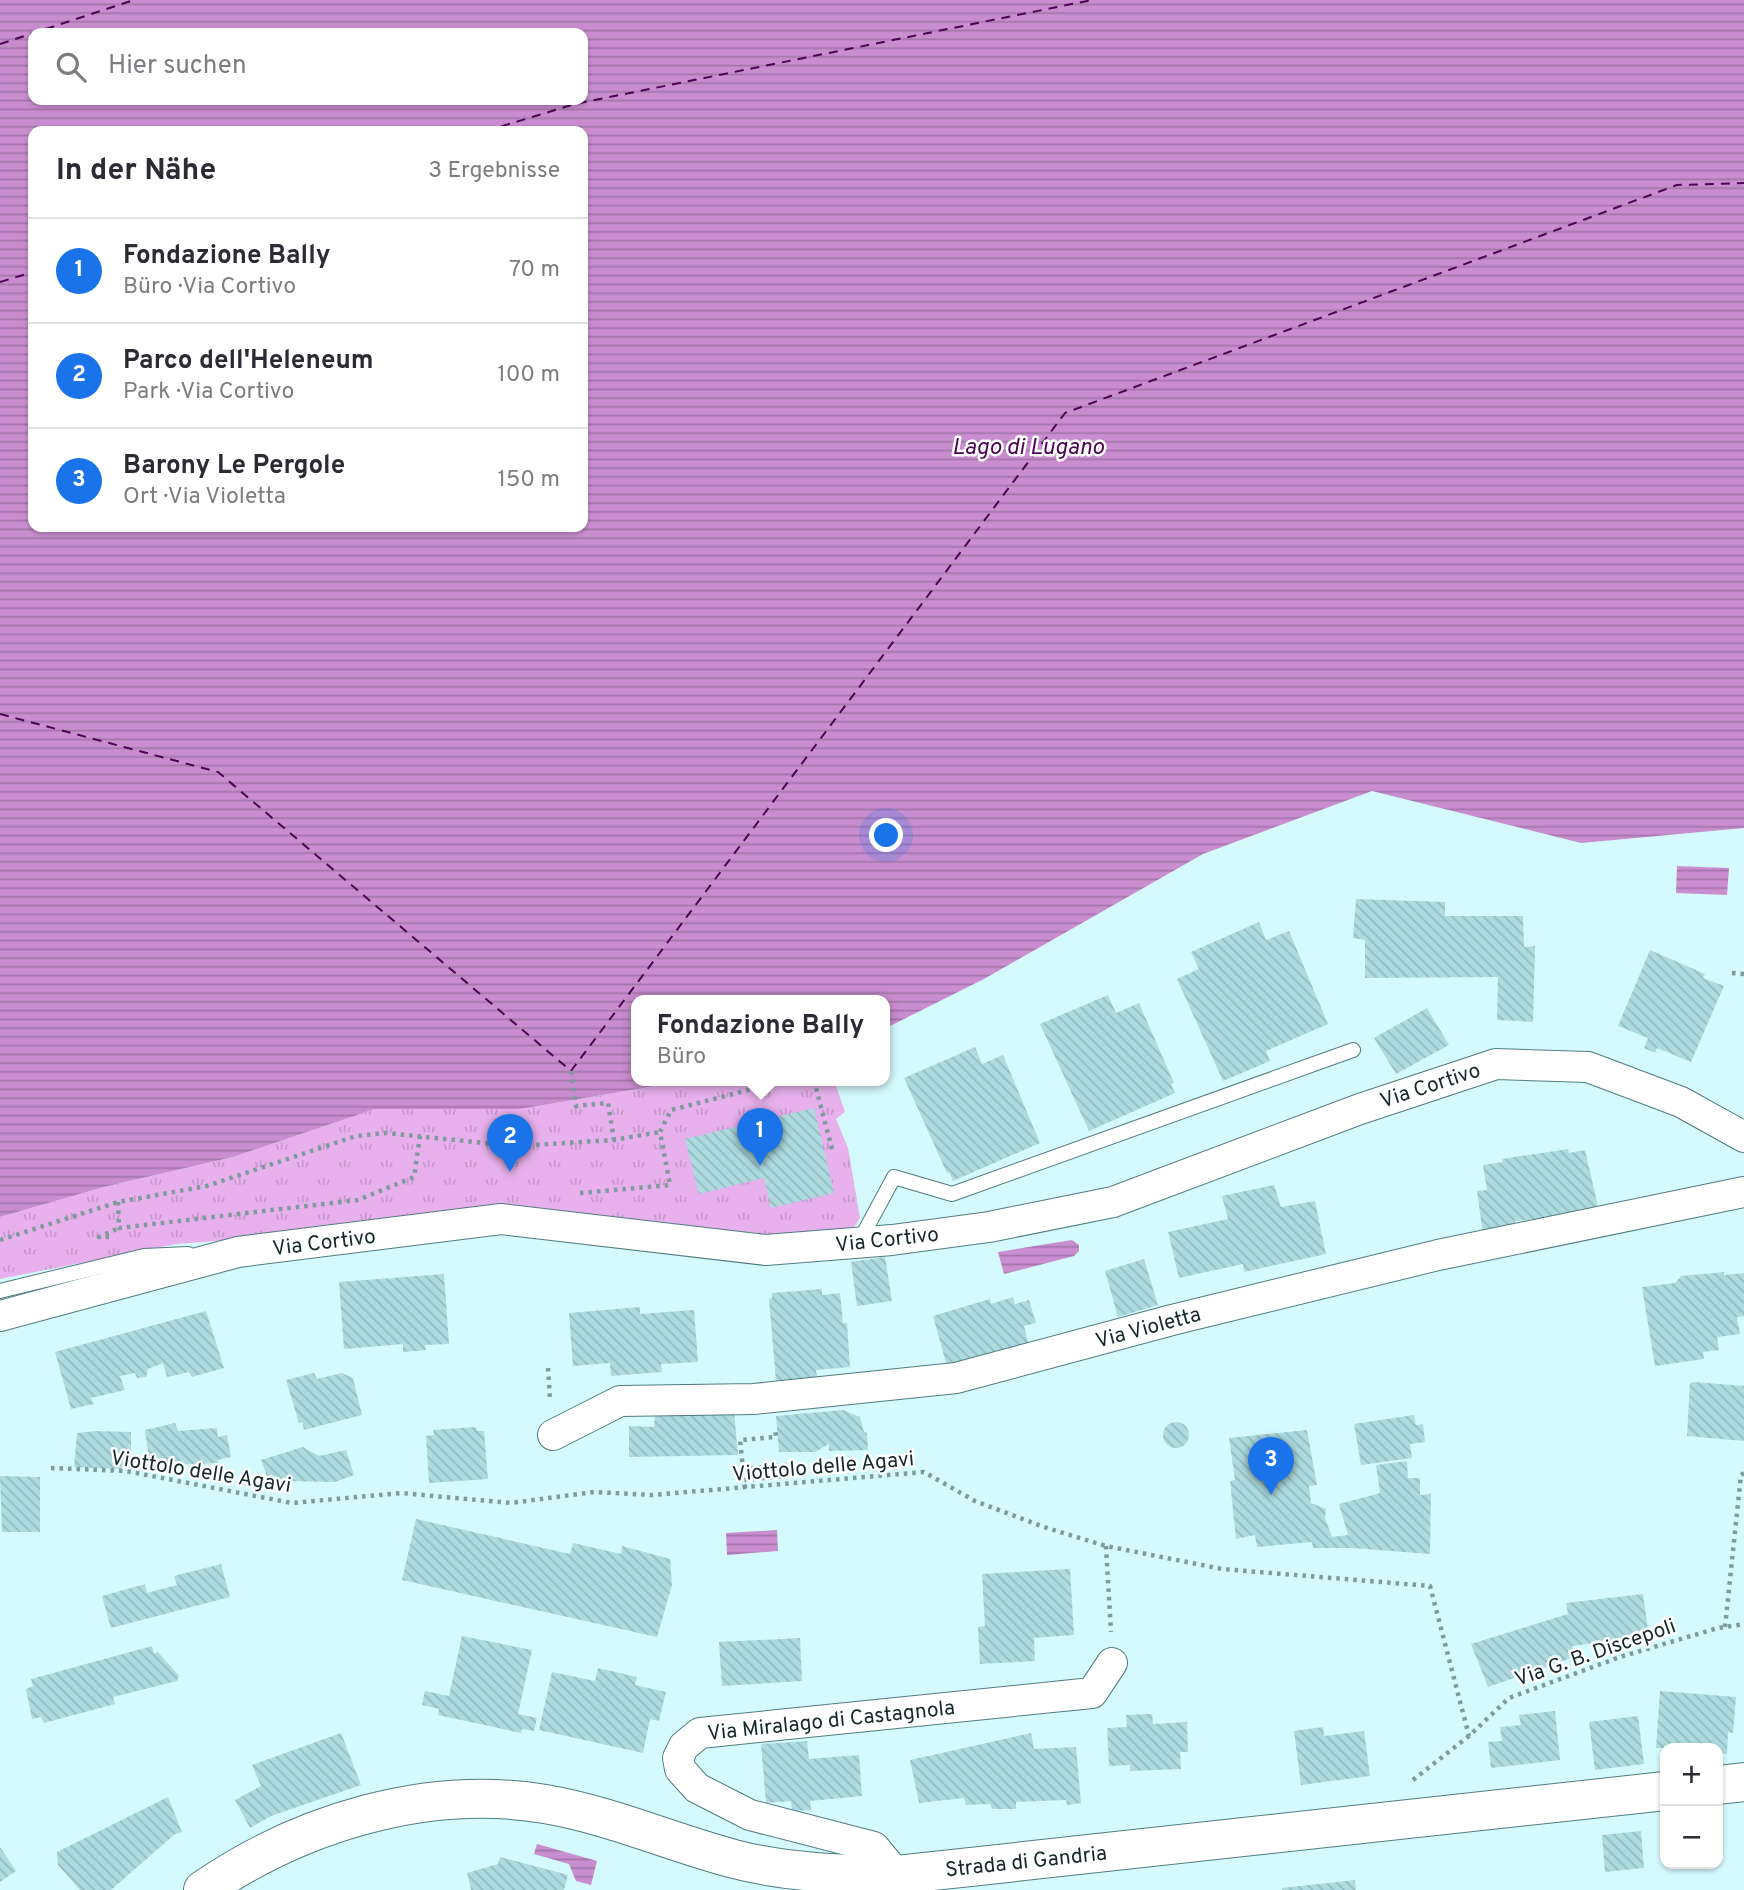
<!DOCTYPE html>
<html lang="de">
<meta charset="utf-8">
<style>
body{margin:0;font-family:Overpass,sans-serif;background:#f2f2f3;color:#2b2b33}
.controls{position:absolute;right:21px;bottom:21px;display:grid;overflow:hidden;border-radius:14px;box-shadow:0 2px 5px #0004}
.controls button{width:63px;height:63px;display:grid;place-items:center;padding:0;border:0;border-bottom:2px solid #e1e1e2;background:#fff;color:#2b2b33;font:35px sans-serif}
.you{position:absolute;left:887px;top:836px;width:24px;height:24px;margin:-18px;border:5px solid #fff;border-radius:50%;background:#1a73e8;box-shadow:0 0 0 10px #1a73e833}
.badge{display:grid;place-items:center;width:46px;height:46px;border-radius:50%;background:#1a73e8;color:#fff;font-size:23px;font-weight:700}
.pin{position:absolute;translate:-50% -58px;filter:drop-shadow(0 2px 4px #0008)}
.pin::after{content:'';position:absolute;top:37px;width:24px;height:21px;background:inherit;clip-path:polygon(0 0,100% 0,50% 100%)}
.popup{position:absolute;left:631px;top:995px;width:259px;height:91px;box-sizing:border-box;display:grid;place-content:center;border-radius:14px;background:#fff;filter:drop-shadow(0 2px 5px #0005);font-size:23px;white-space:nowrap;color:#7c7c81}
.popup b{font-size:26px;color:#2b2b33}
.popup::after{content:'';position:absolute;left:50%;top:100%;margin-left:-14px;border:14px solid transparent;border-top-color:#fff}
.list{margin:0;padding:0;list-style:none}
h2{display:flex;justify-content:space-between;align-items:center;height:91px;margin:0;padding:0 28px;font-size:30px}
h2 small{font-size:23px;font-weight:400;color:#7c7c81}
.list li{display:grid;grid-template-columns:46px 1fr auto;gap:21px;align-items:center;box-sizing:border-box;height:105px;padding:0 28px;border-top:2px solid #e1e1e2}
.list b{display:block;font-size:26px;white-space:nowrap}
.list p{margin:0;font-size:23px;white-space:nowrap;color:#7c7c81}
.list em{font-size:23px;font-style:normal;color:#7c7c81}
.icon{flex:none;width:38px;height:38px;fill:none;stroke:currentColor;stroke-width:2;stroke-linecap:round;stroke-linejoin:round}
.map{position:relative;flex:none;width:1744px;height:1890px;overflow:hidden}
.search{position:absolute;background:#fff;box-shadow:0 2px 5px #0004;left:28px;top:28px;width:560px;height:77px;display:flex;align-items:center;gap:18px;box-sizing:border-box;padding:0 24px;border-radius:14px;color:#7c7c81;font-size:26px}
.panel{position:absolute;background:#fff;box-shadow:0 2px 5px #0004;left:28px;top:126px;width:560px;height:406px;border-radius:14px}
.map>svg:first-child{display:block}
.park{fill:url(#park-tufts)}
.water{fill:url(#water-rules);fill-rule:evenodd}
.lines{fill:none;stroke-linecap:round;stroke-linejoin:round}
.ferry{stroke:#4d0055;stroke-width:2;stroke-dasharray:9 7;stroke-linecap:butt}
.building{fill:url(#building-back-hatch)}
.lane-casing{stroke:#507c7f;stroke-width:16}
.street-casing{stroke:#507c7f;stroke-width:32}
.secondary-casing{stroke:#507c7f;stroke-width:40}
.path{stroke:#7e9b9d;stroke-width:4.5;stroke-dasharray:3.5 5;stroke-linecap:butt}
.lane{stroke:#fff;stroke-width:14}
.street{stroke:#fff;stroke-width:30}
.secondary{stroke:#fff;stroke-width:38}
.labels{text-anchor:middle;stroke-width:5;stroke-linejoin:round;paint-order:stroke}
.street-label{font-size:21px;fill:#16282a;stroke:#fff}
.water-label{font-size:23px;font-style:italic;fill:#4d0055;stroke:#fff}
</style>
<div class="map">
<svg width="1744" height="1890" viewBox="0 0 1744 1890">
<defs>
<pattern id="park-tufts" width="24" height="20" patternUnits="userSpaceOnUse" patternTransform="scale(1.75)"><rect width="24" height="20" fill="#e8b1ed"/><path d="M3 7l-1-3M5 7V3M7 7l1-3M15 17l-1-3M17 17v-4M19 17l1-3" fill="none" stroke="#c698cb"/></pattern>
<pattern id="water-rules" width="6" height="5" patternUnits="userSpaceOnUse" patternTransform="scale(1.75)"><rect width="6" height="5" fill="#ca8ed0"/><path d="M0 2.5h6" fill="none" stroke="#a374a9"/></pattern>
<pattern id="building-back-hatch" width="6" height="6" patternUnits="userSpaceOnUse" patternTransform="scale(1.75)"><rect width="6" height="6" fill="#addbdf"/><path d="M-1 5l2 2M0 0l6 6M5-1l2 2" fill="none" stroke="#94bcc0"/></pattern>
</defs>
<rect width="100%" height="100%" fill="#d5fafd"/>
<path class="park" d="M 691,1080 L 834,1080 L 845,1112 L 836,1119 L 848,1148 L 860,1218 L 847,1238 L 766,1242 L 500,1213 L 327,1233 L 176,1244 L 0,1279 L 0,1217 L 104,1187 L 233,1157 L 375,1109 L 520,1109 Z"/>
<g class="water">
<path d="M 0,0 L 1744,0 L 1744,828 L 1581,843 L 1372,791 L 1203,854 L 984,979 L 884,1029 L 884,1000 L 636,1000 L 636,1080 L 691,1080 L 520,1109 L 375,1109 L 233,1157 L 104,1187 L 0,1217 ZM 583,33 L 583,100 L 33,100 L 33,33 ZM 583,131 L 583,527 L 33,527 L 33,131 Z"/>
<path d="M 1677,866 L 1729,868 L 1727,895 L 1676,893 Z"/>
<path d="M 1072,1240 L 1079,1245 L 1079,1251 L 1074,1256 L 1004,1274 L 998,1252 Z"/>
<path d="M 777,1530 L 778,1551 L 727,1555 L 726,1533 Z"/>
<path d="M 537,1844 L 597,1861 L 591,1885 L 576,1881 L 569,1864 L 534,1854 Z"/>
</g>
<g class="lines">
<g class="ferry">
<path d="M 0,44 L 134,0"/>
<path d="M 486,131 L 575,104 L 1092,0"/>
<path d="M 0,282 L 33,272"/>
<path d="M 0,714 L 218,772 L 571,1071 L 1065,413 L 1677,185 L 1744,183"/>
</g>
</g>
<g class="building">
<path d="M 1356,899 L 1445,902 L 1445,916 L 1523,916 L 1524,947 L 1535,946 L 1533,1022 L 1497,1020 L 1498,977 L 1365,978 L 1365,940 L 1353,938 Z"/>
<path d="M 1259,922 L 1266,940 L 1289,931 L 1328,1024 L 1266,1051 L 1270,1061 L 1223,1081 L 1177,979 L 1199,969 L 1191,952 Z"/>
<path d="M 1650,950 L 1705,974 L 1703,978 L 1724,986 L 1691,1062 L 1657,1048 L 1655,1053 L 1644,1048 L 1648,1038 L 1618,1026 Z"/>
<path d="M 1108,995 L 1116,1013 L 1139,1003 L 1174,1083 L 1171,1084 L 1175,1093 L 1089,1131 L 1040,1024 Z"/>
<path d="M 1427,1008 L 1449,1045 L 1396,1074 L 1374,1038 Z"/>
<path d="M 975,1047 L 982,1064 L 1003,1055 L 1040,1143 L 953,1181 L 949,1172 L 947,1173 L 904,1078 Z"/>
<path d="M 814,1108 L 834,1193 L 771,1208 L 764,1178 L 699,1194 L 685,1139 Z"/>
<path d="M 1568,1149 L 1569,1153 L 1585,1150 L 1599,1211 L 1537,1222 L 1536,1219 L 1515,1221 L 1516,1230 L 1483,1235 L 1477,1191 L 1487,1190 L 1483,1165 L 1503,1162 L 1502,1159 Z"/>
<path d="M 1274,1185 L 1281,1207 L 1315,1201 L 1326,1254 L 1244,1272 L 1243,1264 L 1179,1278 L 1168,1232 L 1228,1219 L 1222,1196 Z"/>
<path d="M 885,1257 L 892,1301 L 857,1306 L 851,1262 Z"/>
<path d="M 1144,1259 L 1158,1305 L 1118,1317 L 1105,1271 Z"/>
<path d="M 1724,1272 L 1724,1275 L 1744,1273 L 1744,1316 L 1737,1317 L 1740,1334 L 1717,1337 L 1719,1350 L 1703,1352 L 1704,1359 L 1655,1366 L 1642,1287 L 1675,1283 L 1681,1276 Z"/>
<path d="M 444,1274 L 449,1344 L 425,1345 L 426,1350 L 403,1352 L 403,1344 L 344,1349 L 339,1282 Z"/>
<path d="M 822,1289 L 822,1295 L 840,1293 L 843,1323 L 847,1323 L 850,1367 L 816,1370 L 817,1377 L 776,1381 L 769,1299 L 772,1298 L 772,1293 Z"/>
<path d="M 1013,1297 L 1015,1304 L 1029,1300 L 1036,1323 L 1024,1326 L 1031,1354 L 950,1377 L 933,1316 L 990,1299 L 991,1304 Z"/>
<path d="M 640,1307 L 640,1314 L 694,1310 L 698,1362 L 661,1364 L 662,1372 L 611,1376 L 610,1363 L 573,1366 L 569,1313 Z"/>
<path d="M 206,1311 L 224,1368 L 192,1377 L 189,1372 L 167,1377 L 163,1363 L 148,1369 L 146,1377 L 137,1378 L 135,1373 L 120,1376 L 125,1390 L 91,1398 L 94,1404 L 71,1409 L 55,1352 Z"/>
<path d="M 314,1373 L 317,1379 L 342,1373 L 353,1378 L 362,1415 L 304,1430 L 302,1422 L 299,1423 L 286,1380 Z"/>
<path d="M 1695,1382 L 1744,1386 L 1744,1441 L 1687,1436 L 1690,1383 Z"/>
<path d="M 843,1410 L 860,1417 L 864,1432 L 867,1433 L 868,1450 L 829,1451 L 829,1444 L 815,1452 L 779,1452 L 776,1416 Z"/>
<path d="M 734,1411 L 738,1455 L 629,1457 L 629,1426 L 654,1427 L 655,1415 Z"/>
<path d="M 1414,1415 L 1416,1425 L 1423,1424 L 1425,1442 L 1410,1444 L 1412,1458 L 1361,1465 L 1354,1424 Z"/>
<circle cx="1176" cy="1435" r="13"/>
<path d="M 175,1423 L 178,1431 L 217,1428 L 218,1437 L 227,1435 L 231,1457 L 217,1460 L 219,1463 L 150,1466 L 145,1430 Z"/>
<path d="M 476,1427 L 477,1431 L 484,1431 L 488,1479 L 429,1483 L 426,1436 L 434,1435 L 433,1430 Z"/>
<path d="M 1307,1430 L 1317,1485 L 1309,1486 L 1311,1503 L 1326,1509 L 1325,1518 L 1332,1537 L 1348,1535 L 1339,1504 L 1380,1493 L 1376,1465 L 1407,1461 L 1408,1478 L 1420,1478 L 1420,1495 L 1431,1494 L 1430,1554 L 1352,1548 L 1313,1548 L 1312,1542 L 1257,1547 L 1255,1535 L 1236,1539 L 1230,1481 L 1235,1480 L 1229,1438 Z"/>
<path d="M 95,1431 L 131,1432 L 131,1465 L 122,1465 L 121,1469 L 74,1467 L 77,1433 Z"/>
<path d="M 303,1447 L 319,1456 L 346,1450 L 354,1475 L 335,1482 L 287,1481 L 271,1486 L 261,1460 Z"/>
<path d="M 0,1476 L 40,1477 L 40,1532 L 2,1532 Z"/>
<path d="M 416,1519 L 570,1554 L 573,1543 L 621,1554 L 622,1546 L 670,1559 L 672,1585 L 657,1637 L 402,1580 Z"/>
<path d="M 221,1564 L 230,1597 L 111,1628 L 102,1596 L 145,1584 L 147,1593 L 177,1585 L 174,1576 Z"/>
<path d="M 1070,1569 L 1074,1635 L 1034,1638 L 1035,1661 L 980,1664 L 978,1627 L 985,1626 L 982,1574 Z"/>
<path d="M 1643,1594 L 1649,1636 L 1572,1646 L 1574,1657 L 1488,1687 L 1471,1644 L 1568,1614 L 1566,1603 Z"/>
<path d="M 462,1636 L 532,1650 L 518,1714 L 537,1718 L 534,1731 L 522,1729 L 521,1733 L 438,1715 L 439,1709 L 422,1705 L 425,1691 L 449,1696 Z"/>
<path d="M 800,1638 L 802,1681 L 722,1686 L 719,1642 Z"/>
<path d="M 152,1646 L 154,1654 L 158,1652 L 179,1676 L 177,1681 L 113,1697 L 115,1704 L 44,1723 L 41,1717 L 32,1719 L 26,1689 L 33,1686 L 31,1679 Z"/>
<path d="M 598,1668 L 637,1677 L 635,1685 L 666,1692 L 659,1721 L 650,1719 L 643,1753 L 539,1730 L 552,1672 L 595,1681 Z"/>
<path d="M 1660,1691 L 1736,1697 L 1733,1733 L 1728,1732 L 1727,1754 L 1718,1753 L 1718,1748 L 1656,1748 Z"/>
<path d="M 1555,1711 L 1560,1760 L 1491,1768 L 1488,1742 L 1502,1741 L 1500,1727 L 1521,1725 L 1519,1715 Z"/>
<path d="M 1152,1714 L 1153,1724 L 1187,1722 L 1188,1752 L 1180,1752 L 1181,1769 L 1130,1771 L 1130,1765 L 1109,1766 L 1107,1728 L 1127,1727 L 1126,1715 Z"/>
<path d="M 1638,1716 L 1644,1764 L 1595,1770 L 1589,1722 Z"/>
<path d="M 1323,1727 L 1324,1736 L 1364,1731 L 1370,1776 L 1301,1785 L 1294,1731 Z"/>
<path d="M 341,1733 L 361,1785 L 271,1816 L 250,1828 L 235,1800 L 261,1786 L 252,1765 Z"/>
<path d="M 1031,1733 L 1034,1749 L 1076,1747 L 1081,1803 L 1067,1805 L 1066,1800 L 1016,1802 L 1016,1809 L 992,1809 L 990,1804 L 966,1805 L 964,1798 L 919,1803 L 910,1760 Z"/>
<path d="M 807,1741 L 809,1759 L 859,1755 L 862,1796 L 810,1801 L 811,1810 L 792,1811 L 791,1801 L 766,1803 L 761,1744 Z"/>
<path d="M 168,1797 L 182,1832 L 175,1834 L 111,1890 L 80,1890 L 58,1865 L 57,1852 Z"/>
<path d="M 1641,1831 L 1644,1868 L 1605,1872 L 1602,1835 Z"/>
<path d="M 0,1847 L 16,1871 L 0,1882 Z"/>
<path d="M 500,1857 L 568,1875 L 564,1890 L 471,1890 L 467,1873 L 498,1864 Z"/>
<path d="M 1355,1880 L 1356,1890 L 1282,1890 L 1282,1888 Z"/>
</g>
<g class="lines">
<g class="lane-casing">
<g id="lane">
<path d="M 859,1242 L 894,1177 L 952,1194 L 1353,1050"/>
<path d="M 0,1291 L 144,1256 L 188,1254"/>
</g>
</g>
<g class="street-casing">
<g id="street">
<path d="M 0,1316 L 238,1252 L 501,1219 L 766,1250 L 892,1240 L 989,1227 L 1113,1202 L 1360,1109 L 1496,1064 L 1588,1067 L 1681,1102 L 1744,1137"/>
<path d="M 553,1435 L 620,1401 L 754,1399 L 956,1378 L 1172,1320 L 1438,1255 L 1744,1192"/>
<path d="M 897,1875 L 874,1847 L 750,1815 L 697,1788 L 680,1769 L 678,1758 L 684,1746 L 700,1733 L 1092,1693 L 1112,1663"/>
</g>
</g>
<g class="secondary-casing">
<g id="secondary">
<path d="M 1718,1785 L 1744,1782"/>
<path d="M 203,1890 C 300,1823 427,1784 545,1804 C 610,1815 670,1842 734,1859 C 788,1873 841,1874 897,1875 L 1665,1791"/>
</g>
</g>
<g class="path">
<path d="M 1732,973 L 1744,974"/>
<path d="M 571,1071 L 576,1106 L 608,1103 L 614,1140"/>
<path d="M 814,1080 L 832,1149"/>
<path d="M 580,1193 L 670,1185 L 660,1132 L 671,1110 L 787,1080"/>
<path d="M 118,1202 L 119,1228 L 358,1200 L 414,1177 L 420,1136"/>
<path d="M 109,1237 L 99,1237 L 119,1228"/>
<path d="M 0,1240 L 118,1202 L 207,1186 L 356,1136 L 386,1133 L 514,1146 L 614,1140 L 660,1132"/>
<path d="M 548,1368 L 550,1399"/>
<path d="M 51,1468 L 126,1471 L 292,1503 L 401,1493 L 511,1503 L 594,1492 L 652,1495 L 924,1472 L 975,1501 L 1044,1527 L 1106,1546 L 1222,1569 L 1430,1586 L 1469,1736"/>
<path d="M 745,1488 L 744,1480 L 786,1476 L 785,1465 L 743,1469 L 740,1440 L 776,1437 L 775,1429"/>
<path d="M 1106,1546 L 1111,1632"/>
<path d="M 1725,1627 L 1741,1475 L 1744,1473"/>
<path d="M 1413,1780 L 1469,1736 L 1509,1698 L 1620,1657 L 1718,1628 L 1744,1624"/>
</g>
<use href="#lane" class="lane"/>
<use href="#street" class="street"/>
<use href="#secondary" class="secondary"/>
</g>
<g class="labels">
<g class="street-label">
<text transform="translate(1430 1085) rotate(-18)" y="7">Via Cortivo</text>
<text transform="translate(887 1239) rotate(-6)" y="7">Via Cortivo</text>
<text transform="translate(324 1242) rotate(-7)" y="7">Via Cortivo</text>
<text transform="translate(1148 1327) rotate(-15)" y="7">Via Violetta</text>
<text transform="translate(823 1466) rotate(-5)" y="7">Viottolo delle Agavi</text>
<text transform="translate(201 1471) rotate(9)" y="7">Viottolo delle Agavi</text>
<text transform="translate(1595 1652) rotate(-19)" y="7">Via G. B. Discepoli</text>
<text transform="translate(831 1720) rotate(-6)" y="7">Via Miralago di Castagnola</text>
<text transform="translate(1026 1861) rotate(-6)" y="7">Strada di Gandria</text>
</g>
<g class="water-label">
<text x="1028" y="454">Lago di Lugano</text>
</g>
</g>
</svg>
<div class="controls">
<button>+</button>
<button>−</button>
</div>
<div class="you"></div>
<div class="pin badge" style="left:760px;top:1166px">1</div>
<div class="popup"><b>Fondazione Bally</b>Büro</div>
<div class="pin badge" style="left:510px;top:1172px">2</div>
<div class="pin badge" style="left:1271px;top:1495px">3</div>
<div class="search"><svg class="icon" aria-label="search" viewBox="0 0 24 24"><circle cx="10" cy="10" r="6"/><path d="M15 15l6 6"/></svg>Hier suchen</div>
<section class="panel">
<h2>In der Nähe<small>3 Ergebnisse</small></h2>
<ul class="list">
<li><span class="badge">1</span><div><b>Fondazione Bally</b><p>Büro · Via Cortivo</p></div><em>70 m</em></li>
<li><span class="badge">2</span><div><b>Parco dell'Heleneum</b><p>Park · Via Cortivo</p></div><em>100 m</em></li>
<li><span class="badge">3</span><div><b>Barony Le Pergole</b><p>Ort · Via Violetta</p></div><em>150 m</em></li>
</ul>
</section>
</div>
